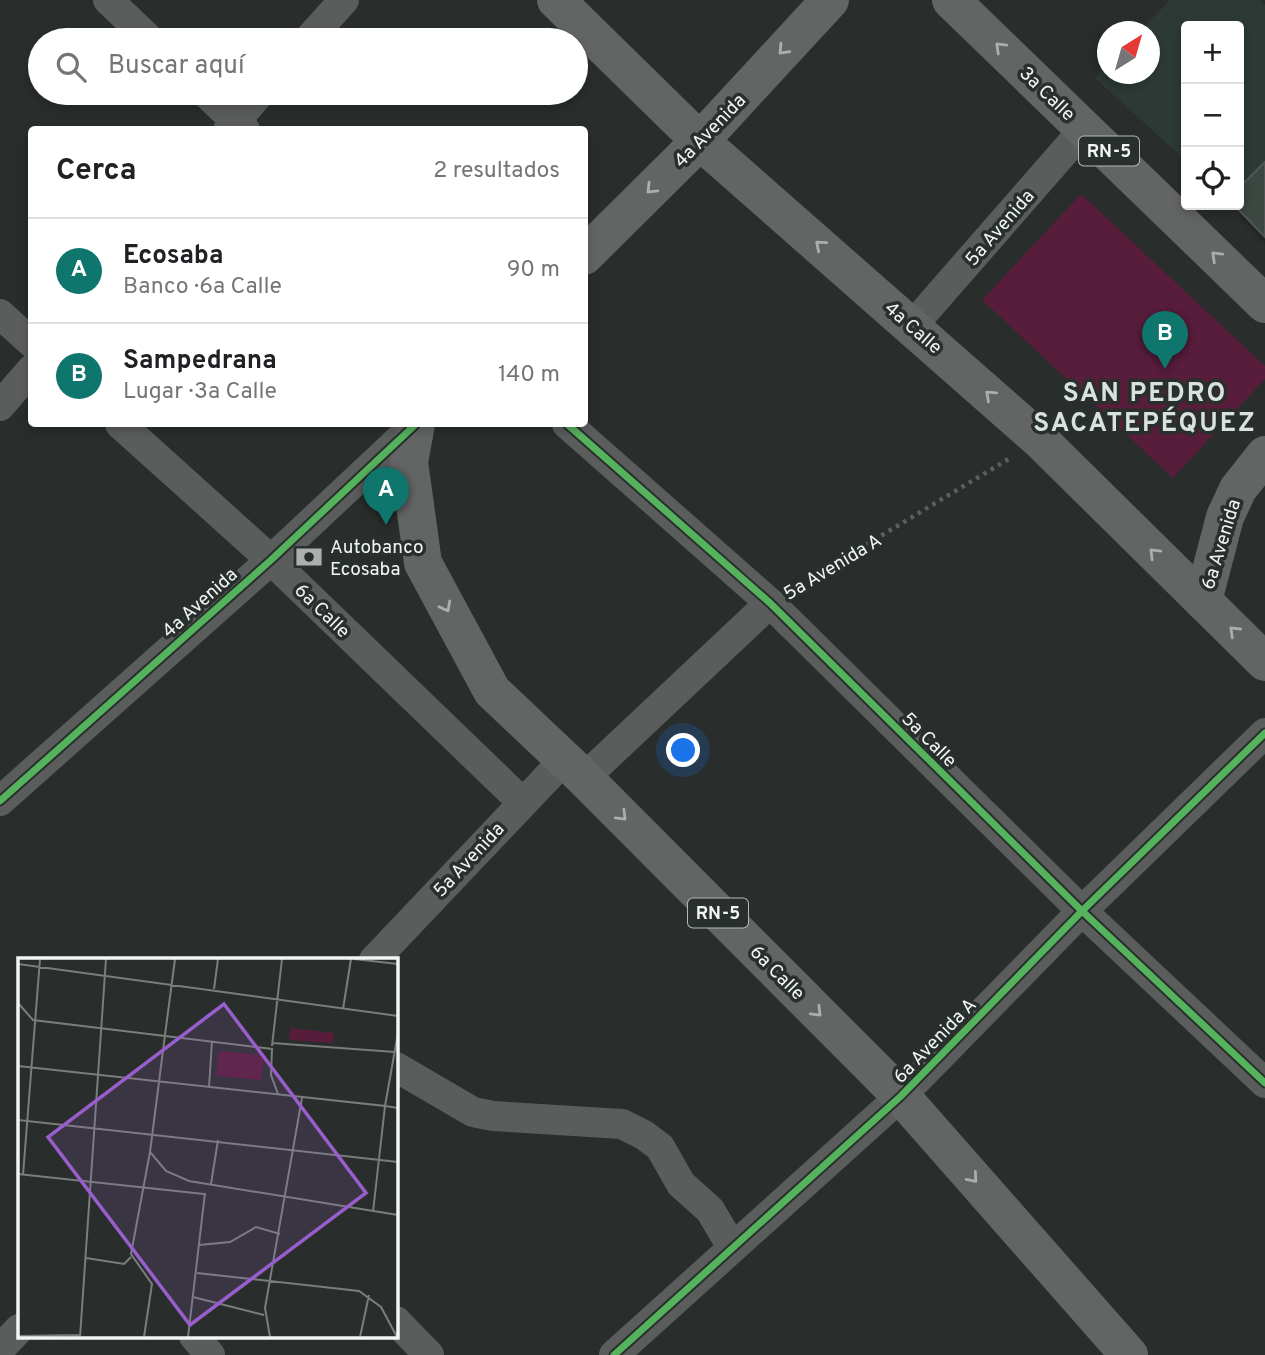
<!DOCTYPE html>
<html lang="es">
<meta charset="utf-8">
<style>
body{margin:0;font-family:Overpass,sans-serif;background:#f6f6f6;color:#202124}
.controls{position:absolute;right:21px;top:21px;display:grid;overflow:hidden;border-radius:7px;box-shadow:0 4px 10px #0003}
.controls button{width:63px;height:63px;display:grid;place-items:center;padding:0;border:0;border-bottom:2px solid #e0e0e0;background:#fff;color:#202124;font:35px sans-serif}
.compass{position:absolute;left:1097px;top:21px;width:63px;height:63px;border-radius:50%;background:#fff;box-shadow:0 4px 10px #0003;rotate:37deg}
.you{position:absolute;left:684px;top:751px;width:24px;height:24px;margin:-18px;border:5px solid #fff;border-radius:50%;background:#1a73e8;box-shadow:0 0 0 10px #1a73e833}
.badge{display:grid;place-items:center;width:46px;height:46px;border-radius:50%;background:#0f766e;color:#fff;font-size:23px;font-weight:700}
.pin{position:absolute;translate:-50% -58px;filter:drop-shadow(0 2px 4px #0008)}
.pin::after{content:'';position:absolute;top:37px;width:24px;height:21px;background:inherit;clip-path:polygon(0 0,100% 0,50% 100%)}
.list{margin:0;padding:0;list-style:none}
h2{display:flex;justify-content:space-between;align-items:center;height:91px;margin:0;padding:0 28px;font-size:30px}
h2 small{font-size:23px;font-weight:400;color:#757577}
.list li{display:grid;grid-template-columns:46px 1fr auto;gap:21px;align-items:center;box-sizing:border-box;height:105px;padding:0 28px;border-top:2px solid #e0e0e0}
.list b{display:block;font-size:26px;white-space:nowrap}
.list p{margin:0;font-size:23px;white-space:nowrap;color:#757577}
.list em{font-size:23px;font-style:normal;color:#757577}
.icon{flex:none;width:38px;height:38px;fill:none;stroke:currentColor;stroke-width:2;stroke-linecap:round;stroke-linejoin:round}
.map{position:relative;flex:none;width:1265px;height:1355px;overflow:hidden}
.search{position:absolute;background:#fff;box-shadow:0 4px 10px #0003;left:28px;top:28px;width:560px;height:77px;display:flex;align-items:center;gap:18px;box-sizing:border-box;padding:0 24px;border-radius:38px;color:#757577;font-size:26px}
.panel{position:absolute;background:#fff;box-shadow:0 4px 10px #0003;left:28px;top:126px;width:560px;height:301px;border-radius:7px}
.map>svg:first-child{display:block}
.built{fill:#2c3934}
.green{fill:#581d3b}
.building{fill:#3a4641;stroke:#525654;stroke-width:2;filter:url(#shadow)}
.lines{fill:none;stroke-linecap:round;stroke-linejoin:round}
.path{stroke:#5d5f5e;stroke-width:4.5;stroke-dasharray:3.5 5;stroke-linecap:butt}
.minor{stroke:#5b5d5c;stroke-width:30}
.major{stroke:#636564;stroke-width:38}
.cycleway-casing{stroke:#282f2c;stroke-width:11}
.cycleway{stroke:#56b35d;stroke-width:7}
.oneway{stroke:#aaaeac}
.labels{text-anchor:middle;stroke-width:7;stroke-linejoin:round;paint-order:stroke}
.shield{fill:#282f2c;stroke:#b5bab8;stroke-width:2}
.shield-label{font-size:18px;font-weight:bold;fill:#f1f6f4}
.street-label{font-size:19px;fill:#f1f6f4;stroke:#282f2c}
.poi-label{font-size:19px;fill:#f1f6f4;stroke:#282f2c;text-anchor:start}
.district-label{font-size:26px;font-weight:bold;letter-spacing:2px;fill:#d9e2de;stroke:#282f2c}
.inset-road{fill:none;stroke:#797e7c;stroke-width:2}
.view{fill:#985ecc;fill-opacity:0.15;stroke:#985ecc;stroke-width:3.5}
.inset-edge{fill:none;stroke:#f1f6f4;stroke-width:3.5}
</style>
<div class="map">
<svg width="1265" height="1355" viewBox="0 0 1265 1355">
<defs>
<filter id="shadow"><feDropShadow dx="6" dy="6" stdDeviation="3.5" flood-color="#0009"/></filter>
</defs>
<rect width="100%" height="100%" fill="#292e2c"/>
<path class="built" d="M 1170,0 L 1260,0 L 1265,5 L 1265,162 L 1239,188 L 1239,26 L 1186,26 L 1186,161 L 1095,78 L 1107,65 L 1108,74 L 1150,74 L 1150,32 L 1140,31 Z"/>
<path class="green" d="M 1081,194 L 1265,366 L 1265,379 L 1173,478 L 982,300 Z"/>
<path class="building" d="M 1265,162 L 1265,237 L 1234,205 L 1239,205 L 1239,188 Z"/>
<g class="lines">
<path class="path" d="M 794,588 L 1012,457"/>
<g class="minor">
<path d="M 108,0 L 150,40"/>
<path d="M 308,40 L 344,0"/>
<path d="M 206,93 L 245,130"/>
<path d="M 228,130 L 260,93"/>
<path d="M 0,314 L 32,343"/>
<path d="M 913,325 L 1085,128"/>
<path d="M 0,406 L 32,369"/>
<path d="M 120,424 L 271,560 L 522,802"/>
<path d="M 567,424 L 770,603 L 1082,911 L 1265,1083"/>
<path d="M 584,778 L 770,603"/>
<path d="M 0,801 L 271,560 L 416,424"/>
<path d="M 374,960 L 564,760"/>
<path d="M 396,1067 L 473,1112 L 493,1116 L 622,1124 L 644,1135 L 660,1147 L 681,1184 L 710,1210 L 732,1247"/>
<path d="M 396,1321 L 429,1355"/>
<path d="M 194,1336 L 210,1355"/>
<path d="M 0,1349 L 19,1329"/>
<path d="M 614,1355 L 901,1096 L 1082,911 L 1265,733"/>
</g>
<g class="major">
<path d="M 556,0 L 700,141 L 1040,440 L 1265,662"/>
<path d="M 951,0 L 1265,304"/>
<path d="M 584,256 L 700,141 L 830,0"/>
<path d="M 416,424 L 409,462 L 423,563 L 492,691 L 584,778 L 901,1096 L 1129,1355"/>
<path d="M 1203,601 L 1225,517 L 1238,489 L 1265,455"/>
</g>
<g class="cycleway-casing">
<g id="cycleway">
<path d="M 567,424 L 770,603 L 1082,911 L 1265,1083"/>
<path d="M 0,801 L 271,560 L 416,424"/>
<path d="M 614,1355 L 901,1096 L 1082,911 L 1265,733"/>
</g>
</g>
<use href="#cycleway" class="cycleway"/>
</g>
<defs><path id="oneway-chevron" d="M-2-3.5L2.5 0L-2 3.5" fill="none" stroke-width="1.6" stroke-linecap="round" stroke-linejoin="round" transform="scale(1.75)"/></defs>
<g class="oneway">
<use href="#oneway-chevron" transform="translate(1000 47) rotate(-136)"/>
<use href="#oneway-chevron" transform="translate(783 50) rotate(133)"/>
<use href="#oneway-chevron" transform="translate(651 189) rotate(135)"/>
<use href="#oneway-chevron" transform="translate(820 245) rotate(-139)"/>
<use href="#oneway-chevron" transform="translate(1216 256) rotate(-136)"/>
<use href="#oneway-chevron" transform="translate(990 395) rotate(-138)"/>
<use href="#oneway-chevron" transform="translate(1154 553) rotate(-135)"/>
<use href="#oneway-chevron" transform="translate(446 607) rotate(62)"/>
<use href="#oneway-chevron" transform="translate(1234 631) rotate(-136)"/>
<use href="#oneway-chevron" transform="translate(622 816) rotate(45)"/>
<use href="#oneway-chevron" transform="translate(817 1012) rotate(45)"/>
<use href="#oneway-chevron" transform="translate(973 1178) rotate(49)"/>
</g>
<defs>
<g id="bank-bare" transform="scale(2.1)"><path d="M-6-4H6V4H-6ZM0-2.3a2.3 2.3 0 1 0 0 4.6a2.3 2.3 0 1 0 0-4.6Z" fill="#abb0ae" stroke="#282f2c" stroke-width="2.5" paint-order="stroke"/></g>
</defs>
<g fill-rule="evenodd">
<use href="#bank-bare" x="309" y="557"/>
</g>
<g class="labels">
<g class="shield">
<rect x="1079" y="136.5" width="60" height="29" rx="5"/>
<rect x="688" y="898.5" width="60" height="29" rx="5"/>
</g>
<g class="shield-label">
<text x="1109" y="157">RN-5</text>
<text x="718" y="919">RN-5</text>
</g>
<g class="street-label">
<text transform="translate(1048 93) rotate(44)" y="7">3a Calle</text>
<text transform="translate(709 130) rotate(-46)" y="7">4a Avenida</text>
<text transform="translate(999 227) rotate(-49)" y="7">5a Avenida</text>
<text transform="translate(914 327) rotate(41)" y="7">4a Calle</text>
<text transform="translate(1220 544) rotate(-73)" y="7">6a Avenida</text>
<text transform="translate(832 566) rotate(-31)" y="7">5a Avenida A</text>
<text transform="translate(199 602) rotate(-42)" y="7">4a Avenida</text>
<text transform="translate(323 610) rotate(44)" y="7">6a Calle</text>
<text transform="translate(930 739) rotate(45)" y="7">5a Calle</text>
<text transform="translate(468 859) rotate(-47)" y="7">5a Avenida</text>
<text transform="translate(778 972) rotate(45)" y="7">6a Calle</text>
<text transform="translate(934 1040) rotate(-46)" y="7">6a Avenida A</text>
</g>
<g class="poi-label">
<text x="330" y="553">Autobanco<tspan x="330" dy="22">Ecosaba</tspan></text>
</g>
<g class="district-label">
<text x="1145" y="401">SAN PEDRO<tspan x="1145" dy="30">SACATEPÉQUEZ</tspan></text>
</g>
</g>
<g transform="translate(18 958)">
<rect width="380" height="380" fill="#292e2c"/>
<path d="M 272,70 L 316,75 L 315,85 L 271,82 ZM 201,93 L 246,97 L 243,122 L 198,118 Z" fill="#581d3b"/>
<path class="inset-road" d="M 336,1 L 380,6M 0,6 L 380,58M 196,31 L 200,1M 0,45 L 15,62 L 254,91 L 253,117 L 260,136M 325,51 L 333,1M 380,75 L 367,148 L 380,150M 147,77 L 157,1M 147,77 L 132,194 L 148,213 L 171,223 L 380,257M 254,85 L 377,94M 254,88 L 264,1M 0,108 L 367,148 L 355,254M 191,129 L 194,83M 0,162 L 380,204M 0,216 L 186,236M 5,217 L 22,1M 193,226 L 200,182M 181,287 L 212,284 L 238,269 L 262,276M 68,300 L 106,306 L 113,299M 179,315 L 341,333 L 363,349 L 379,379M 175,339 L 246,357M 0,378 L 62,377M 62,379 L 88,1M 126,379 L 134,326 L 113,296 L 132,194M 170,379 L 187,235M 252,379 L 247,350 L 284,140M 342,379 L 351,337"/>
<path class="view" d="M 206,46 L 348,235 L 172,367 L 30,179 Z"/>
<rect width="380" height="380" class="inset-edge"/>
</g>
</svg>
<div class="controls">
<button>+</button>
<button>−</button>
<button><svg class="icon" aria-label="locate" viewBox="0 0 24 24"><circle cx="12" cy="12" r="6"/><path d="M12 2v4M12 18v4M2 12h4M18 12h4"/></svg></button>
</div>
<svg class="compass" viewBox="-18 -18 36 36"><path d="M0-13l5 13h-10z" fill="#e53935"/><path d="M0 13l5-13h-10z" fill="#757577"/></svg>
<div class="you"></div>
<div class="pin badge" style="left:386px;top:525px">A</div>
<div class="pin badge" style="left:1165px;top:369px">B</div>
<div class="search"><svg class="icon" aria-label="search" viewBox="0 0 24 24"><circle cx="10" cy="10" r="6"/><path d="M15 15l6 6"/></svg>Buscar aquí</div>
<section class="panel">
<h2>Cerca<small>2 resultados</small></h2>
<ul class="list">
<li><span class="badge">A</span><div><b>Ecosaba</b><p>Banco · 6a Calle</p></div><em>90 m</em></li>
<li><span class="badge">B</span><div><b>Sampedrana</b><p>Lugar · 3a Calle</p></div><em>140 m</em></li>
</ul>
</section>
</div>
